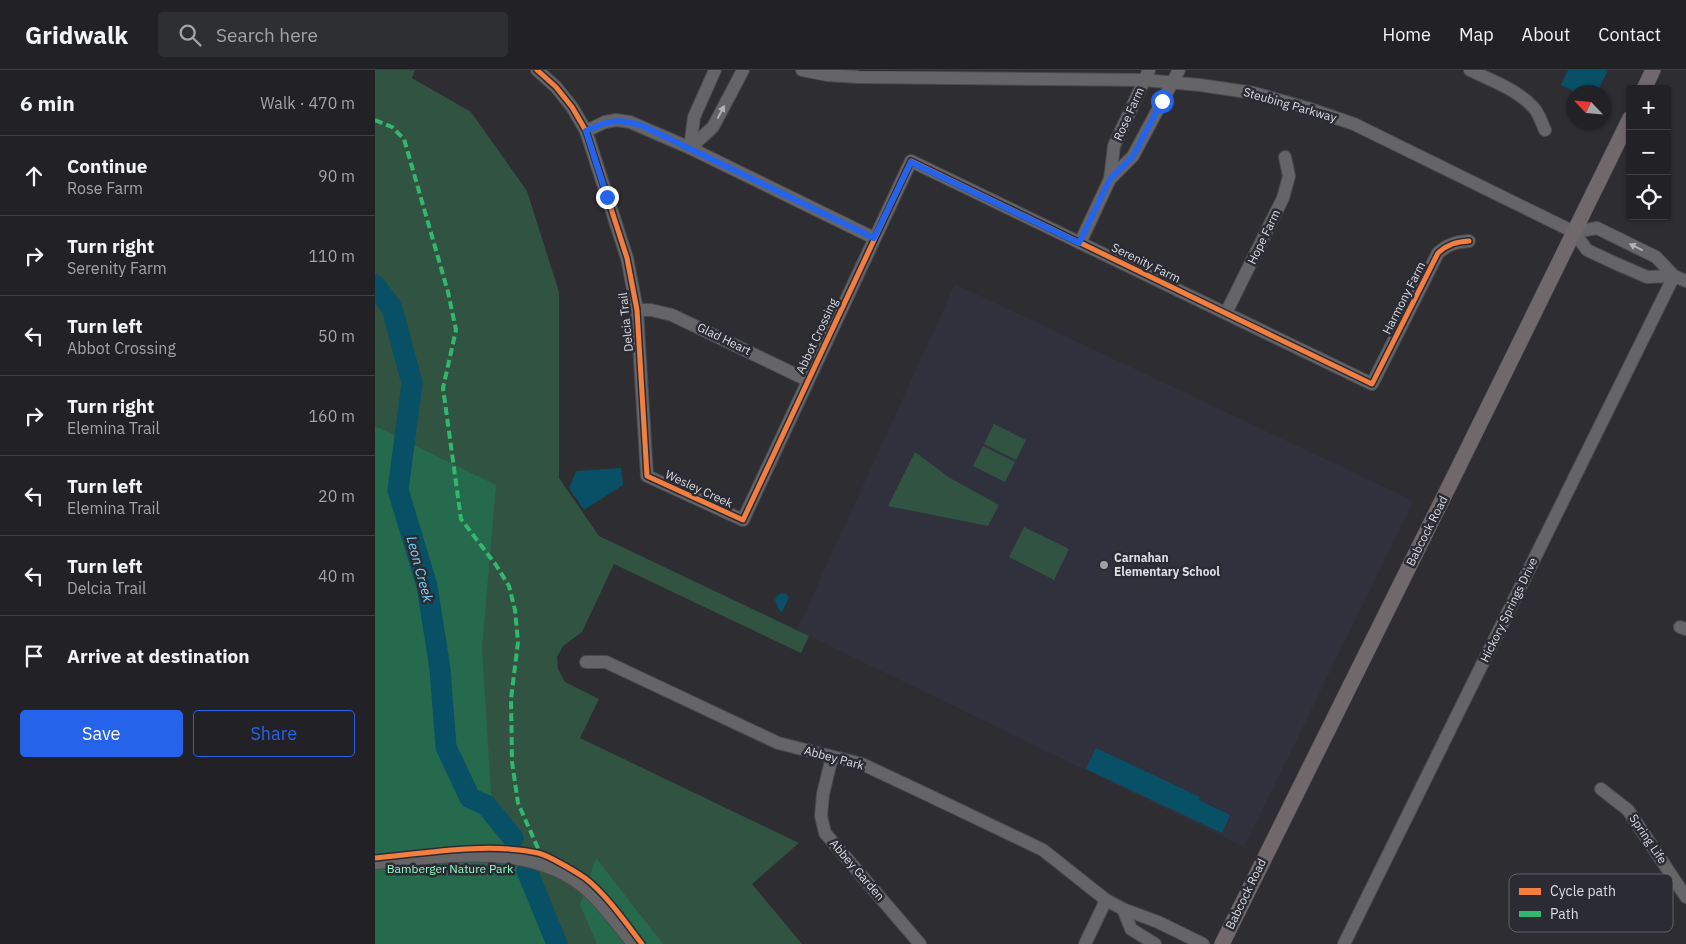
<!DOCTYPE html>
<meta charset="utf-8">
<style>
body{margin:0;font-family:"IBM Plex Sans",sans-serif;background:#2e2f32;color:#f1f3f6}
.controls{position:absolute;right:15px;top:15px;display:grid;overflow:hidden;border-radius:5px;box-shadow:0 1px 4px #0004}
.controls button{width:45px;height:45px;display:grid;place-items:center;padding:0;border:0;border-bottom:1px solid #3f3f43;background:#222226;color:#f1f3f6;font:25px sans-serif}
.compass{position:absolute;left:1191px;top:15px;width:45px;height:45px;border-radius:50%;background:#222226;box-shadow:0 1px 4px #0004;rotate:296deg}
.stop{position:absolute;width:15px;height:15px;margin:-11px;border:4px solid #2563eb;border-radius:50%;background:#fff}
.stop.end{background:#2563eb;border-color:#fff;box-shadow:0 1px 5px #0008}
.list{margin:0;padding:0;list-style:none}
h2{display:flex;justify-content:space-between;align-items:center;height:65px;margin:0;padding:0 20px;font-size:21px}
h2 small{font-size:16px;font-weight:400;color:#a2a4a7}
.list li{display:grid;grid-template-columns:32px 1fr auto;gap:15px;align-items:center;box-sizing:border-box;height:80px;padding:0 20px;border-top:1px solid #3f3f43}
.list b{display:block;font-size:19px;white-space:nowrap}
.list p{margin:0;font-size:16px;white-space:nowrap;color:#a2a4a7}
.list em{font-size:16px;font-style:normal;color:#a2a4a7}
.actions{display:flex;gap:10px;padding:15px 20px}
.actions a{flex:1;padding:11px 0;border:1px solid #2563eb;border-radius:5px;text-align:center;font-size:18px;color:#2563eb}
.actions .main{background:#2563eb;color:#fff}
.icon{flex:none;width:28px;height:28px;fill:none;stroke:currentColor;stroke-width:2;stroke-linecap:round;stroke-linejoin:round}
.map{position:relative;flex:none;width:1311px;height:874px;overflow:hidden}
header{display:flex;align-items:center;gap:30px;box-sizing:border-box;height:70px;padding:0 25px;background:#222226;border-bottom:1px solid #3f3f43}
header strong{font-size:24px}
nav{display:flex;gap:28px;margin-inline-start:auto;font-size:18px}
.search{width:350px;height:45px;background:#2e2f32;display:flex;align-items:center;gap:12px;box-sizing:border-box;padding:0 18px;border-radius:5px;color:#a2a4a7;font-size:19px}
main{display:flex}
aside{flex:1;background:#222226}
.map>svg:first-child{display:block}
.built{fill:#31313e}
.green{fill:#305342}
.forest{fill:#256a4c}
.water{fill:#085066}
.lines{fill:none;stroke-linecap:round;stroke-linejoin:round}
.river{stroke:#085066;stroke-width:21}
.minor-casing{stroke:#4a4a4e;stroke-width:14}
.major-casing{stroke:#4a4a4e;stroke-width:16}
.minor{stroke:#656568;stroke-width:12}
.major{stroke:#71686b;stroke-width:15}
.quiet{stroke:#33b770;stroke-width:4;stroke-dasharray:8 4;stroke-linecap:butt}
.cycleway-casing{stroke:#2b2b34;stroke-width:8}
.cycleway{stroke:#f27e40;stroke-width:5}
.oneway{fill:#b2b3b8}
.route{stroke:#2563eb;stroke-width:6}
.poi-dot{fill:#9f9fa5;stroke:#2b2b34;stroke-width:2}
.labels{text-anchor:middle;stroke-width:5;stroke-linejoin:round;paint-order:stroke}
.street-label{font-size:12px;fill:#dcdde3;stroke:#2b2b34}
.poi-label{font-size:12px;font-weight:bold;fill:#dcdde3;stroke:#2b2b34;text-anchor:start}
.park-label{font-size:12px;fill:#90fbc4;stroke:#2b2b34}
.water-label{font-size:14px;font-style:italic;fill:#79d5f8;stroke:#2b2b34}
.key{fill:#2b2b34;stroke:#606069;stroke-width:1}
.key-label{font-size:14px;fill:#dcdde3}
</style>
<header>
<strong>Gridwalk</strong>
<div class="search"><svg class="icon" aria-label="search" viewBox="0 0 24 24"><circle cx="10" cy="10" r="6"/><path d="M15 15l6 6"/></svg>Search here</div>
<nav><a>Home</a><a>Map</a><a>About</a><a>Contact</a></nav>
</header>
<main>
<aside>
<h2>6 min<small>Walk · 470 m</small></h2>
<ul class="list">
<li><svg class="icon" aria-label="ahead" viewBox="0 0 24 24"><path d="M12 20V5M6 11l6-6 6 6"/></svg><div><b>Continue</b><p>Rose Farm</p></div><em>90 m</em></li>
<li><svg class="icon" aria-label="right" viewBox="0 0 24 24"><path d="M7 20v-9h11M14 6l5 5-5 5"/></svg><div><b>Turn right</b><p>Serenity Farm</p></div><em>110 m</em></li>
<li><svg class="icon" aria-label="left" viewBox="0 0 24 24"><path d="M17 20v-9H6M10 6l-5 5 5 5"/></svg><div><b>Turn left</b><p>Abbot Crossing</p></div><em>50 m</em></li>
<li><svg class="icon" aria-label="right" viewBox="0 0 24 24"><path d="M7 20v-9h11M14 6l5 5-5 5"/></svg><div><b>Turn right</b><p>Elemina Trail</p></div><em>160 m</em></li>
<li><svg class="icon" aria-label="left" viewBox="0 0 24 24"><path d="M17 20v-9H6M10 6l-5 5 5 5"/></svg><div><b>Turn left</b><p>Elemina Trail</p></div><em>20 m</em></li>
<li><svg class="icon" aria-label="left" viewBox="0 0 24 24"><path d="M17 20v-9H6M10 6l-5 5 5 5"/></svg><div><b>Turn left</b><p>Delcia Trail</p></div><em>40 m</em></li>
<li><svg class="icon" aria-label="arrive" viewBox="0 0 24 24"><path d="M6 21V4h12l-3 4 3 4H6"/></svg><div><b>Arrive at destination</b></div></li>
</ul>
<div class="actions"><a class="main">Save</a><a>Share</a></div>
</aside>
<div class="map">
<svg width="1311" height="874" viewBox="0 0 1311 874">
<rect width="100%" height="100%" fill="#2d2d32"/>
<path class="built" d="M 580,214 L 1039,431 L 869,777 L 422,560 Z"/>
<g class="green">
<path d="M 0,0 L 40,0 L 37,8 L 96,42 L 152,121 L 184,222 L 184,408 L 224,466 L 434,566 L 426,583 L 239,494 L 207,562 L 188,576 L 182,587 L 183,599 L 190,612 L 224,629 L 205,668 L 424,773 L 377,814 L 427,874 L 0,874 Z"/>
<path d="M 619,354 L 651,370 L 641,390 L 609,374 Z"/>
<path d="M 608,376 L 640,392 L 630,412 L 598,396 Z"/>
<path d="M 540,382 L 575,408 L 624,435 L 613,456 L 513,436 Z"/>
<path d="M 649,457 L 694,479 L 679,510 L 634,487 Z"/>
</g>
<g class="forest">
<path d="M 0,356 L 121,415 L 107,578 L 117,738 L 188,874 L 0,874 Z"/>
<path d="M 221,788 L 288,874 L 222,874 L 205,835 Z"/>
</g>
<g class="water">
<path d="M 1193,0 L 1233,0 L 1222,22 L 1201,22 L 1186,15 Z"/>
<path d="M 246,398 L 248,415 L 209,440 L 194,418 L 201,401 Z"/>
<path d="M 406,523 L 411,524 L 414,527 L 407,542 L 404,540 L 400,530 L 401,527 Z"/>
<path d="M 721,678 L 825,727 L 824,730 L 855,745 L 847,763 L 711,699 Z"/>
</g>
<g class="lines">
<g class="river">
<path d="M 0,215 L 17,238 L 37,313 L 23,420 L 52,516 L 65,599 L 71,677 L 95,728 L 111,735 L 138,768"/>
<path d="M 152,801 L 182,874"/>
</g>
<g class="minor-casing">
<g id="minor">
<path d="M 162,0 L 181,17 L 197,37 L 211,61 L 252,188 L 262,240 L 272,406 L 368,450 L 536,91 L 997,314 L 1063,183 C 1073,174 1081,172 1094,171"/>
<path d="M 427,0 L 452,5 L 483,7 L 769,10 L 825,15 L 879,23 L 932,38 L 979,54 L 1199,162 L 1212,180 L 1242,194 L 1272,207 L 1299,206 L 1311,211"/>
<path d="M 1095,0 C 1115,10 1141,19 1157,36 C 1164,42 1166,52 1170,60"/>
<path d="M 211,61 L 230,52 L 241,50 L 255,52 L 315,78 L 499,168"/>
<path d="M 315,78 L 338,57 L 368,0"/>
<path d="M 315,78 L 319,47 L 340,0"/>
<path d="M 735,109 L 758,86 L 804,0"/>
<path d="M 1199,162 L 1222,158 L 1281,187 L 1299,206"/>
<path d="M 705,173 L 735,109 L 739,76 L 774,0"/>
<path d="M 262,240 L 276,240 L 297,245 L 432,310"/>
<path d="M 851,243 L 908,128 L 914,106 L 910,87"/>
<path d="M 1305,557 L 1311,559"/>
<path d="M 211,592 L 231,592 L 403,673 L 487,694 L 553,725 L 668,780 L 731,830 L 748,839 L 783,852 L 828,874"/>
<path d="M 457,687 L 448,724 L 446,746 L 450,763 L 545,874"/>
<path d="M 1226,719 L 1253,740 L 1311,827"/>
<path d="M 0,793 C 66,788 143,772 202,812 C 221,825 243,855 258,874"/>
<path d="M 748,839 L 756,859 L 780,874"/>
<path d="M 710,874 L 731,830"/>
<path d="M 969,874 L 1299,206"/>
</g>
</g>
<g class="major-casing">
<g id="major">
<path d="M 1269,19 L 1278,0"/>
<path d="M 847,874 L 1086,392 L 1255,48"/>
</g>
</g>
<use href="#minor" class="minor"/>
<use href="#major" class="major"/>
<path class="quiet" d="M 0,50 L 17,57 L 29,69 L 73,222 L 81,260 L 68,318 L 86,449 L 121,495 L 134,516 L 140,540 L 143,572 L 136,629 L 137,692 L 143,733 L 165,783"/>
<g class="cycleway-casing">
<g id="cycleway">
<path d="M 162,0 L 181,17 L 197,37 L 211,61 L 252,188 L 262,240 L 272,406 L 368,450 L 536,91 L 997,314 L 1063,183 C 1073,174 1081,172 1094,171"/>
<path d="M 0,788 C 50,783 114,772 163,783 C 173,785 201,802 210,808 C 231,824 251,853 267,874"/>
</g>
</g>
<use href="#cycleway" class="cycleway"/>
</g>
<defs><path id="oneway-solid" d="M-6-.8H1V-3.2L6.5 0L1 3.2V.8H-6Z" transform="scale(1.25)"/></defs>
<g class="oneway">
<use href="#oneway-solid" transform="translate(346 42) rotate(-62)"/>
<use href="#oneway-solid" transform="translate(1261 177) rotate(-154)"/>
</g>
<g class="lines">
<path class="route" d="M 232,127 L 211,61 C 234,50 244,48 268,56 L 499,168 L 536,92 L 704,173 L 735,109 L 758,86 L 787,31"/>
</g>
<circle class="poi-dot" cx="729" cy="495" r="5"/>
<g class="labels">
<g class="street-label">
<text transform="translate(915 35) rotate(16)" y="4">Steubing Parkway</text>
<text transform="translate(754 44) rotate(-66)" y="4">Rose Farm</text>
<text transform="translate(889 167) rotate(-64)" y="4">Hope Farm</text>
<text transform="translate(771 193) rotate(26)" y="4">Serenity Farm</text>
<text transform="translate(1029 228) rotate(-63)" y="4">Harmony Farm</text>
<text transform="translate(251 252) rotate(-96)" y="4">Delcia Trail</text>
<text transform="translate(442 266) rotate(-65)" y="4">Abbot Crossing</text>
<text transform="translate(349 269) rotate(26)" y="4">Glad Heart</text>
<text transform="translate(324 419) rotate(25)" y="4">Wesley Creek</text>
<text transform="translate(1052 461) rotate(-63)" y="4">Babcock Road</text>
<text transform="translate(1134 540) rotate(-64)" y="4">Hickory Springs Drive</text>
<text transform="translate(459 688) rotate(15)" y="4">Abbey Park</text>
<text transform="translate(1273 769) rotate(56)" y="4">Spring Life</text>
<text transform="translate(482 800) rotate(49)" y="4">Abbey Garden</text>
<text transform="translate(871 824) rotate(-64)" y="4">Babcock Road</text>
</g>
<g class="poi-label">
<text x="739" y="492">Carnahan<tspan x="739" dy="14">Elementary School</tspan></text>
</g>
<g class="park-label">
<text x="75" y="803">Bamberger Nature Park</text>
</g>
<g class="water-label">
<text transform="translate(45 499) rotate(75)" y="5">Leon Creek</text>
</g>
</g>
<rect x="1134" y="804" width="164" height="58" rx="8" class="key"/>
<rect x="1144" y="818" width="22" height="7" fill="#f27e40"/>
<rect x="1144" y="841" width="22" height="6" fill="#33b770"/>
<g class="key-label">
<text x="1175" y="826">Cycle path</text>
<text x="1175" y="849">Path</text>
</g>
</svg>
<div class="controls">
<button>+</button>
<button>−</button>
<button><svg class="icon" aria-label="locate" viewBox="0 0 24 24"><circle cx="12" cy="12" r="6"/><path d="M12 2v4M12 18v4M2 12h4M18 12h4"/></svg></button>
</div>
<svg class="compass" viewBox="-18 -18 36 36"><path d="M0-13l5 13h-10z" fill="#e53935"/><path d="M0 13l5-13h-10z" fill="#a2a4a7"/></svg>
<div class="stop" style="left:787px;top:31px"></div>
<div class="stop end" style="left:232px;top:127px"></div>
</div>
</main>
